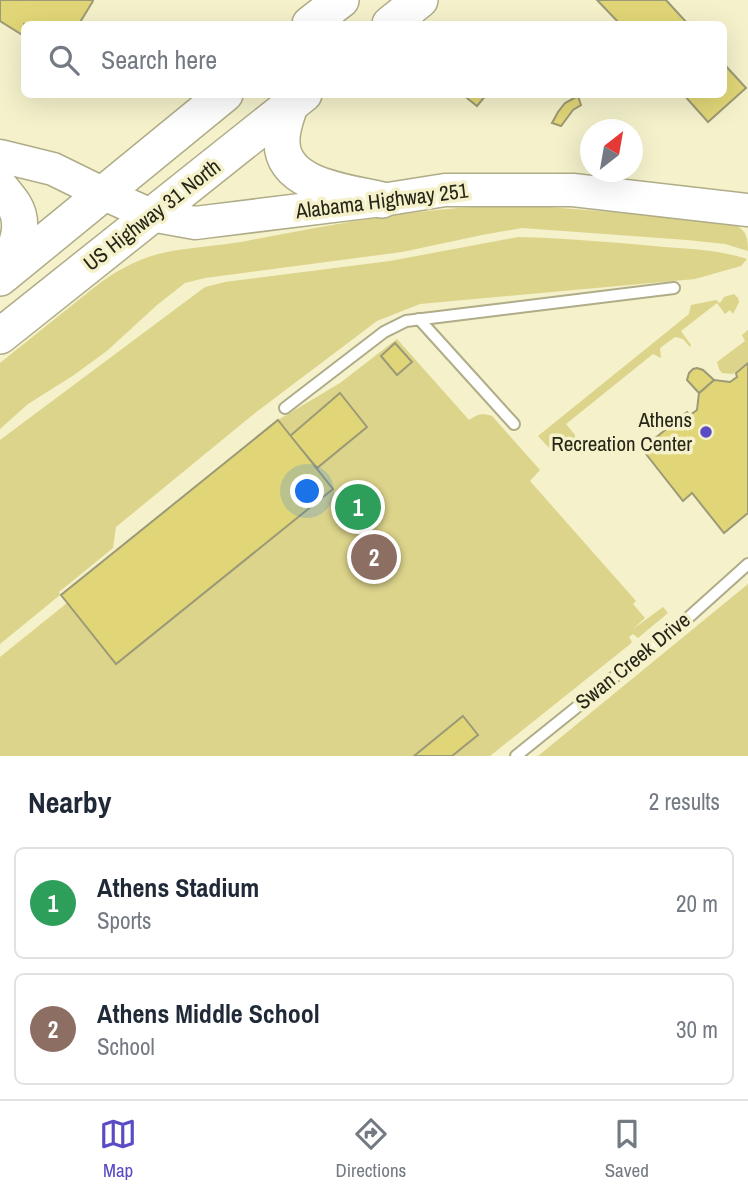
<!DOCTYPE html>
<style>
body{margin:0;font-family:"Archivo Narrow",sans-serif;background:#f6f6f7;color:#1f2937}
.compass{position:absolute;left:580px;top:119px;width:63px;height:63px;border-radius:50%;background:#fff;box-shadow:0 7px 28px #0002;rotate:31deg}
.you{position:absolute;left:308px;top:492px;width:24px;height:24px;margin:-18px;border:5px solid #fff;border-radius:50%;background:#1a73e8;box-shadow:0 0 0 10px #1a73e833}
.badge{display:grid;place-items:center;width:46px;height:46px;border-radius:50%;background:#5a4cc4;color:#fff;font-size:23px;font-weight:700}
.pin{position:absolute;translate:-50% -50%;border:4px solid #fff;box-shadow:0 2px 7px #0006}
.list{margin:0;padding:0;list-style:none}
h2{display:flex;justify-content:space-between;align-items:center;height:91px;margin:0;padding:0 28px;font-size:30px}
h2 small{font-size:23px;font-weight:400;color:#747a83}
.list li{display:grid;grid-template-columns:46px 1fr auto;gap:21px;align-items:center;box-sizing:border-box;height:112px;margin:0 14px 14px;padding:0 14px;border:2px solid #e0e1e3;border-radius:10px}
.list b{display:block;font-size:26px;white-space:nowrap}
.list p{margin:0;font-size:23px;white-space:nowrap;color:#747a83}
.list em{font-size:23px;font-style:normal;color:#747a83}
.icon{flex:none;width:38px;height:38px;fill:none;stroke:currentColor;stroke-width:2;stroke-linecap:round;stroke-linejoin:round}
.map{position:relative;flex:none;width:748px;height:756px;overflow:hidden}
.search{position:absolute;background:#fff;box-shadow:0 7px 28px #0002;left:21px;right:21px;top:21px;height:77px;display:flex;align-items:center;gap:18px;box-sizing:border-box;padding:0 24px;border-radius:10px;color:#747a83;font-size:26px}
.sheet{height:343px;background:#fff}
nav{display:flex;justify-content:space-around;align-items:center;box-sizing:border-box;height:98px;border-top:2px solid #e0e1e3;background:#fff;font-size:19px;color:#747a83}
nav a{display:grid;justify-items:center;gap:4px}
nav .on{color:#5a4cc4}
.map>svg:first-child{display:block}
.green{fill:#dcd48b}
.building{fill:#e1d677;stroke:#9c9976;stroke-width:2}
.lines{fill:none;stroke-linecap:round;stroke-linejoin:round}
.lane-casing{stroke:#afac88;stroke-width:14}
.secondary-casing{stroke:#afac88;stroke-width:35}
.primary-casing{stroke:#afac88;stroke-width:38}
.lane{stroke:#fff;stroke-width:10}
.secondary{stroke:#fff;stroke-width:32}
.primary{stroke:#fff;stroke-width:35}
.poi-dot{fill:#5a4cc4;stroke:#f4f1cb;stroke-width:2.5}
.labels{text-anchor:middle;stroke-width:7;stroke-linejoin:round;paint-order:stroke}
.street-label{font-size:21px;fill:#272517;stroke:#f4f1cb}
.poi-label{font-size:21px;fill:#272517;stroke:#f4f1cb;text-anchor:end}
</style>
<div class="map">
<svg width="748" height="756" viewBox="0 0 748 756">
<rect width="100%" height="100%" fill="#f4f1cb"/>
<g class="green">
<path d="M 521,205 L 731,221 C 745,231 748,233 748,251 L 725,244 L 687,240 L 522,228 L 482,235 L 402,252 L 205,278 L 185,283 L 157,305 L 108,350 L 74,375 L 28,404 L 0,429 L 0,363 L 96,286 C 117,270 141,257 167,252 C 192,247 217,246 241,242 C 334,224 426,206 521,205 Z"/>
<path d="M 518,237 C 563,238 609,242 654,246 C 685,249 717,249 747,259 L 741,266 L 695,279 L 420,304 L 377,321 L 255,413 L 116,527 L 113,548 L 59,592 L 60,595 L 0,644 L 0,440 L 205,287 L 225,282 L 390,261 Z"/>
<path d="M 734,294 L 738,298 L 739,302 L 733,314 L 730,310 L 725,314 L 717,303 L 681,331 L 691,345 L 690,347 L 683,339 L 675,337 L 660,348 L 661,358 L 653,354 L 566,424 L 575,435 L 575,440 L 559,453 L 552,451 L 538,436 L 689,314 L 691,305 L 716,300 L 720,303 L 724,297 Z"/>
<path d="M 748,330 L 748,362 L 733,374 L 722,373 L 719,369 L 717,362 L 745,341 L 742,335 Z"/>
<path d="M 397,339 L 469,420 C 478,414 482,413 492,416 L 540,470 L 530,481 L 636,601 L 633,604 L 645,618 L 633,629 L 663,607 L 668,613 L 638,638 L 633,634 L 629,637 L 632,642 L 629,645 L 490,756 L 0,756 L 0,657 L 67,603 L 61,595 L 278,420 L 340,383 Z"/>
<path d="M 748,584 L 748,756 L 538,756 Z"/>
</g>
<g class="building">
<path d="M 0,0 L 92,0 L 93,1 L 79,24 L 24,24 L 24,36 L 0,21 Z"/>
<path d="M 597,0 L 666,0 L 688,24 L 620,24 Z"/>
<path d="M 724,64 L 746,88 L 708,122 L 683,94 L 724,94 Z"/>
<path d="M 470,94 L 487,94 L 477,106 L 467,98 Z"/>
<path d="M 578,96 L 581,105 L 573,110 L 561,126 L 552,123 L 558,112 L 565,103 Z"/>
<path d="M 395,343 L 412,362 L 397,375 L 381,356 Z"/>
<path d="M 748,363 L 748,513 L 724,533 L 692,493 L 683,501 L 642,449 L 687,412 L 690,415 L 697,410 L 699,393 L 714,380 L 730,382 L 737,377 L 736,373 Z"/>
<path d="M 697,368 L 703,370 L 714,380 L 699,393 L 687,380 L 689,373 L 693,369 Z"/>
<path d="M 340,393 L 367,427 L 317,468 L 290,436 Z"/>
<path d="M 278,420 L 333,489 L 116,664 L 61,595 Z"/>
<path d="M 463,716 L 478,735 L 452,756 L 414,756 Z"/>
</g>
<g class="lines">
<g class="lane-casing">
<g id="lane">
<path d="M 419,319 L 514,424"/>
<path d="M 285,408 L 384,332 L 406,321 L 674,288"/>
<path d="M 516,756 L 689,617 L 748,564"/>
</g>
</g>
<g class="secondary-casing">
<path id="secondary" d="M 0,156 L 53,169 L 104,194 L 151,215 L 195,223 L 382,200 L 445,190 L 573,190 L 748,210"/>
</g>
<g class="primary-casing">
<g id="primary">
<path d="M 310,24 L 341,0"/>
<path d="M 390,24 L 420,0"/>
<path d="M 290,106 C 286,118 281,130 282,143 C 283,187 350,192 382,200"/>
<path d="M 0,187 C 5,193 10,199 14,205 C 28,227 13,253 4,274"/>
<path d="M 0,278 L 225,94"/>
<path d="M 0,336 L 304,94"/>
</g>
</g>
<use href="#lane" class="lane"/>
<use href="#secondary" class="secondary"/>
<use href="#primary" class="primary"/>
</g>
<circle class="poi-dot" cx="706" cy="432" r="7"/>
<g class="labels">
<g class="street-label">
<text transform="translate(382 201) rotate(-7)" y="7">Alabama Highway 251</text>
<text transform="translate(152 215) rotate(-38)" y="7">US Highway 31 North</text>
<text transform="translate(633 661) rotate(-39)" y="7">Swan Creek Drive</text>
</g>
<g class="poi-label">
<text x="692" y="427">Athens<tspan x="692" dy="24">Recreation Center</tspan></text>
</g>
</g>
</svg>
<svg class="compass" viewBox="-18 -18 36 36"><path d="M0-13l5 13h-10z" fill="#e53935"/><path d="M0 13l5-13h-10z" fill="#747a83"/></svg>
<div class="you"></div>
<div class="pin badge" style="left:358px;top:507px;background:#2e9e5b">1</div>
<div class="pin badge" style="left:374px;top:557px;background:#8d6e63">2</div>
<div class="search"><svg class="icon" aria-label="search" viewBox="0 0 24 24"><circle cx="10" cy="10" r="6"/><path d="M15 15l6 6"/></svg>Search here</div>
</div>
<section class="sheet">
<h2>Nearby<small>2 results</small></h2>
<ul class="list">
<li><span class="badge" style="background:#2e9e5b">1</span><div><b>Athens Stadium</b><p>Sports</p></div><em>20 m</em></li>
<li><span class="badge" style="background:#8d6e63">2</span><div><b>Athens Middle School</b><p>School</p></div><em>30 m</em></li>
</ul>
</section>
<nav>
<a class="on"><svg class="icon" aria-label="map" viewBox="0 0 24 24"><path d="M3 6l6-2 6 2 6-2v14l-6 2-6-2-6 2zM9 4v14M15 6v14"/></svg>Map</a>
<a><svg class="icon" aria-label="directions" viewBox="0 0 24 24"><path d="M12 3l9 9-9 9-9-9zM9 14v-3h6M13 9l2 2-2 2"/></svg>Directions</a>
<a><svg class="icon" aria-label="saved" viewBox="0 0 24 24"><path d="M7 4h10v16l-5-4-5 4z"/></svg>Saved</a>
</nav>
